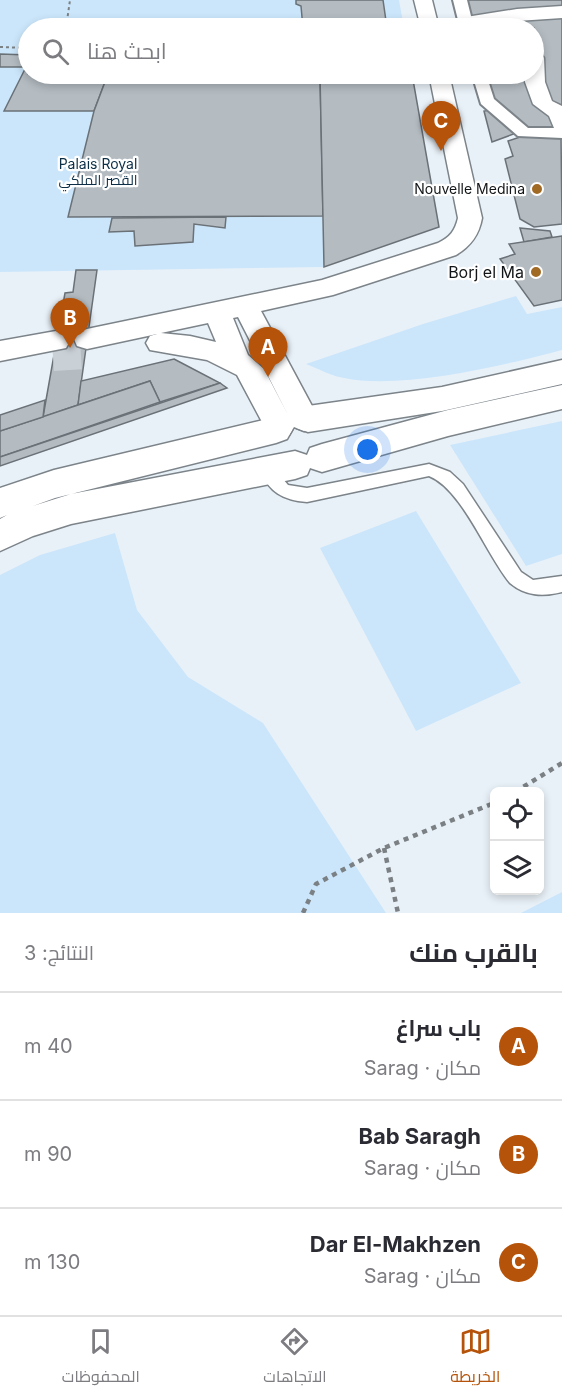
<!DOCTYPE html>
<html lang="ar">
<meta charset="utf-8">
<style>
body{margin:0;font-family:Inter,Cairo,sans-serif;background:#f2f2f3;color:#2b2b33;direction:rtl}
.controls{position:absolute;right:18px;bottom:18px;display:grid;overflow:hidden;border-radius:9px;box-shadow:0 3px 9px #0003}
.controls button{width:54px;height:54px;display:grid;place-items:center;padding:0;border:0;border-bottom:2px solid #e1e1e2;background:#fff;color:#2b2b33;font:30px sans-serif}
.you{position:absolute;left:368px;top:450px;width:21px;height:21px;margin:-15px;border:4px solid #fff;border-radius:50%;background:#1a73e8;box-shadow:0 0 0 9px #1a73e833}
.badge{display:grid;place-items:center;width:39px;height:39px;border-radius:50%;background:#b45309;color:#fff;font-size:20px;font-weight:700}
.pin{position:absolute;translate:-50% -50px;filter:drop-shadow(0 2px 3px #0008)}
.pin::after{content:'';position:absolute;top:32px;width:21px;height:18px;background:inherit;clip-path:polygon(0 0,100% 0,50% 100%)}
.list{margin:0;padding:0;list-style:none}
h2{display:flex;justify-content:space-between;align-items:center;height:78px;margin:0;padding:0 24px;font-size:26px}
h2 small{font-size:20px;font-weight:400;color:#7c7c81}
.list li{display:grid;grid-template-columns:39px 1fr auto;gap:18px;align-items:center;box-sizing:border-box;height:108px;padding:0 24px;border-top:2px solid #e1e1e2}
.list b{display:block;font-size:22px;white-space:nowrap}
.list p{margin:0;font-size:20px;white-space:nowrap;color:#7c7c81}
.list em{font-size:20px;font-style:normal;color:#7c7c81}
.icon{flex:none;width:33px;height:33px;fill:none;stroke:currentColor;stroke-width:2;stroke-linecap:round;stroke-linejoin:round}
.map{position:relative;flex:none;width:562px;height:913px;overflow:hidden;direction:ltr}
.search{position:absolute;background:#fff;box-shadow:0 3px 9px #0003;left:18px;right:18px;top:18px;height:66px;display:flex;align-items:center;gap:15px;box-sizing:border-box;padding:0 21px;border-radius:33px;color:#7c7c81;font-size:22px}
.sheet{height:402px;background:#fff}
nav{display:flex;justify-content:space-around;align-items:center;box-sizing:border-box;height:84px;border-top:2px solid #e1e1e2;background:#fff;font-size:16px;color:#7c7c81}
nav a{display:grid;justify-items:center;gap:3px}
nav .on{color:#b45309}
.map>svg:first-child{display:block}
.green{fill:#cbe6fb}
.building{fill:#b4bcc2;stroke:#6a7177;stroke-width:1.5}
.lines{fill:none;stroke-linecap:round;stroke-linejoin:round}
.minor-tunnel{stroke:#c9d0d6;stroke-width:28;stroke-dasharray:28 14;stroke-linecap:butt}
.service-casing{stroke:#7c848a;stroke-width:3}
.pedestrian-casing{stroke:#7c848a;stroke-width:4}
.minor-casing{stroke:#7c848a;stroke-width:3}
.secondary-casing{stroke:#7c848a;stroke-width:3}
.path-far1{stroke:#7b8084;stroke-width:2;stroke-dasharray:3 3;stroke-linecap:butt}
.path{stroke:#7b8084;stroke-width:4.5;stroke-dasharray:5 5;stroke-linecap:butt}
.service{fill:#fff;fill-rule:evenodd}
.pedestrian{fill:#fff;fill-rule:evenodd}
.minor{fill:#fff;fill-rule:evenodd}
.secondary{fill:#fff;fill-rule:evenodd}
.poi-dot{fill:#a06a24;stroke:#fff;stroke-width:2}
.labels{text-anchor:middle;stroke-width:4.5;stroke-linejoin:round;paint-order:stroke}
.far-park-label{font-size:14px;fill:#0c2f47;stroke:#fff}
.far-poi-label{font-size:14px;fill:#121517;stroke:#fff;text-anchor:end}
.poi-label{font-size:16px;fill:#121517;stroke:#fff;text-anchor:end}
</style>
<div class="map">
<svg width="562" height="913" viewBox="0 0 562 913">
<rect width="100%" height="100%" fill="#e9f1f8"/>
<g class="green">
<path d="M 0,0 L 399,0 L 404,28 L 28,28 L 28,74 L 412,74 L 439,227 L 324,267 L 0,272 Z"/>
<path d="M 516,296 L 527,314 L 562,307 L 562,350 C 506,365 401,390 344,378 C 331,376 319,369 306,364 L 423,324 Z"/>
<path d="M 562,421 L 562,554 L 526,566 L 450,445 Z"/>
<path d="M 416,511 L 521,683 L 416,731 L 320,548 Z"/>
<path d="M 115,533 L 137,610 L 188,677 L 263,723 L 386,913 L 0,913 L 0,575 L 40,555 Z"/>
<path d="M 562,892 L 562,913 L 521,913 Z"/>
</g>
<g class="building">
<path d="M 296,0 L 383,0 L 387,28 L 303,28 L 301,6 L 296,4 Z"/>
<path d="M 466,0 L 562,0 L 562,9 L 470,18 Z"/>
<path d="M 562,14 L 562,109 L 549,105 L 541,65 L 534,44 L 534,28 L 528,28 L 523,17 Z"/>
<path d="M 514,18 L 518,28 L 473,28 L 472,25 Z"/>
<path d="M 0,54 L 28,55 L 28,74 L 108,74 L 94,111 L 4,111 L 26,67 L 0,67 Z"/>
<path d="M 108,74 L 308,74 L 308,76 L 320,76 L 323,216 L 68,217 L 94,111 Z"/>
<path d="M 308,74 L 412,74 L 439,227 L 324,267 L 320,76 L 308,76 Z"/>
<path d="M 484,74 L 531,74 L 531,82 L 556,115 L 560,131 L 525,130 L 492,100 Z"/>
<path d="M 491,110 L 519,132 L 492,142 L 484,111 Z"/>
<path d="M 526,135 L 561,135 L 562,224 L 534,227 L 520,219 L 505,159 L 513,156 L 508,141 Z"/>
<path d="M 226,217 L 225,228 L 194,224 L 193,242 L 135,246 L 134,231 L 109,232 L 112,218 Z"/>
<path d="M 520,228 L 550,231 L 552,237 L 524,242 Z"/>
<path d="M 562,236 L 562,300 L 534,306 L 500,259 L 515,254 L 509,244 Z"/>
<path d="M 76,270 L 97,270 L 78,405 L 43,417 L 65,293 L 73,292 Z"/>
<path d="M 174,359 L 220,383 L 160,402 L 150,381 L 78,405 L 81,381 Z"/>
<path d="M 150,381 L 160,402 L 0,457 L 0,431 Z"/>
<path d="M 220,383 L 227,388 L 0,466 L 0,457 Z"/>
<path d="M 45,400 L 43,417 L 0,431 L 0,415 Z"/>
</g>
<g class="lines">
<path class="minor-tunnel" d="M 53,357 L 85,355"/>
<g class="service-casing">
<path id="service" d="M 267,464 L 272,466 L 288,485 L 307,488 L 429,464 L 450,472 L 463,484 L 521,572 L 533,580 L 562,576 L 562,592 C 542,597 526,596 510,583 C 486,554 462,489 429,476 L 307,502 C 282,500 270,492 259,470 L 262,466 Z"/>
</g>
<g class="pedestrian-casing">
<g id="pedestrian">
<path d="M 453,0 L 467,0 L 474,28 L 460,28 Z"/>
<path d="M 472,74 L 486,74 L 494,99 L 528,128 L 562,128 L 562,138 L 518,136 L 481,104 Z"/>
</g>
</g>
<g class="minor-casing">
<g id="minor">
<path d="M 414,0 L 432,0 L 439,28 L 421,28 Z"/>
<path d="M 562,6 L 562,18 L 517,21 L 467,28 L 459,27 L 457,23 L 459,19 L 466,17 L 517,9 Z"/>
<path d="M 534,52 L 541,54 L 544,58 L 545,82 L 552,101 L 562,106 L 562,129 L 554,128 L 549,116 L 533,104 L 525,82 L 525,74 L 534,74 Z"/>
<path d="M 429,74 L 449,74 L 482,218 C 479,235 471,246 456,255 L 333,295 L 261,311 L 319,419 L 314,427 L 304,431 L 294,427 L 291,422 L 294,427 L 289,435 L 279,439 L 269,435 L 237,375 L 207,360 L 150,350 L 146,343 L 150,336 L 157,334 L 87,349 L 77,346 L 74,339 L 77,332 L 87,329 L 322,280 L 438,243 C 450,237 455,231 458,218 ZM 238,317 L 288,415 L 264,369 L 248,355 L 233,318 ZM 208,323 L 216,342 L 190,336 L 161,333 Z"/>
<path d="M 56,331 L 66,334 L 70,341 L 66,348 L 0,361 L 0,341 Z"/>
</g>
</g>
<g class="secondary-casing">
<g id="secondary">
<path d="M 562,360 L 562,384 L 442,411 L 308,432 L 297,428 L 292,419 L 297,410 L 308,406 L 442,387 Z"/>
<path d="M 562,385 L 562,409 L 448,436 L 322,472 L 310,468 L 307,475 L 295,479 L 71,524 L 33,536 L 0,551 L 0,519 L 7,515 L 0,518 L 0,488 L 54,470 L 276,417 L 287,421 L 292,430 L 287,439 L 276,443 L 55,498 L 33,506 L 71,494 L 295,451 L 307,455 L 310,448 L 322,444 L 448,410 Z"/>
</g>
</g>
<g class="path-far1">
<path d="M 66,28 L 70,0"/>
<path d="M 0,47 L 28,48"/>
</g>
<g class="path">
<path d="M 515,792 L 562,763"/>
<path d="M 384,848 L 398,913"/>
<path d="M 303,913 L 316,884 L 384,848 L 494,803"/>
</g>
<use href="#service" class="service"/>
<use href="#pedestrian" class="pedestrian"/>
<use href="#minor" class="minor"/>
<use href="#secondary" class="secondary"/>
</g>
<g class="poi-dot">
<circle cx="537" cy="189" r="6"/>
<circle cx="536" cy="272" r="6"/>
</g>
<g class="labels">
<g class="far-park-label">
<text x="98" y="169">Palais Royal<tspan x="98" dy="16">القصر الملكي</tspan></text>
</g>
<g class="far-poi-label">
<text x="525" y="194">Nouvelle Medina</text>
</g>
<g class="poi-label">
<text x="524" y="278">Borj el Ma</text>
</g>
</g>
</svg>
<div class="controls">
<button><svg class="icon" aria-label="locate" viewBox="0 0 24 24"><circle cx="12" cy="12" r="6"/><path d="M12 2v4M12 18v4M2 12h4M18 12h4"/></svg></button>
<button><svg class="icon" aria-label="layers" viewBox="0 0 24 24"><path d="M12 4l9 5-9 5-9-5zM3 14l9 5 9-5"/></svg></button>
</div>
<div class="you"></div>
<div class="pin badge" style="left:268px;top:377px">A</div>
<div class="pin badge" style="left:70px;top:348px">B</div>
<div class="pin badge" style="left:441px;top:151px">C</div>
<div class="search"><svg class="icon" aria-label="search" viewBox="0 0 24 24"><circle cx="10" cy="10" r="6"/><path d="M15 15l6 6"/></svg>ابحث هنا</div>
</div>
<section class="sheet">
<h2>بالقرب منك<small>النتائج: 3</small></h2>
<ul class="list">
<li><span class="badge">A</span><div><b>باب سراغ</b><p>مكان · Sarag</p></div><em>40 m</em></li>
<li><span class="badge">B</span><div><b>Bab Saragh</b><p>مكان · Sarag</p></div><em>90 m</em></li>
<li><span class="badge">C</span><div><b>Dar El-Makhzen</b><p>مكان · Sarag</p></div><em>130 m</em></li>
</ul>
</section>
<nav>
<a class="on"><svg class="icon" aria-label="map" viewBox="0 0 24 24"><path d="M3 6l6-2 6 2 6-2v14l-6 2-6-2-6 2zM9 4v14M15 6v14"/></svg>الخريطة</a>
<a><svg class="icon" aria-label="directions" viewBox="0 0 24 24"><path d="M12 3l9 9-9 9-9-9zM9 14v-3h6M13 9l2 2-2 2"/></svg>الاتجاهات</a>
<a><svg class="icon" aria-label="saved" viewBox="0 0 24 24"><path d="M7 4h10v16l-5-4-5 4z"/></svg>المحفوظات</a>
</nav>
